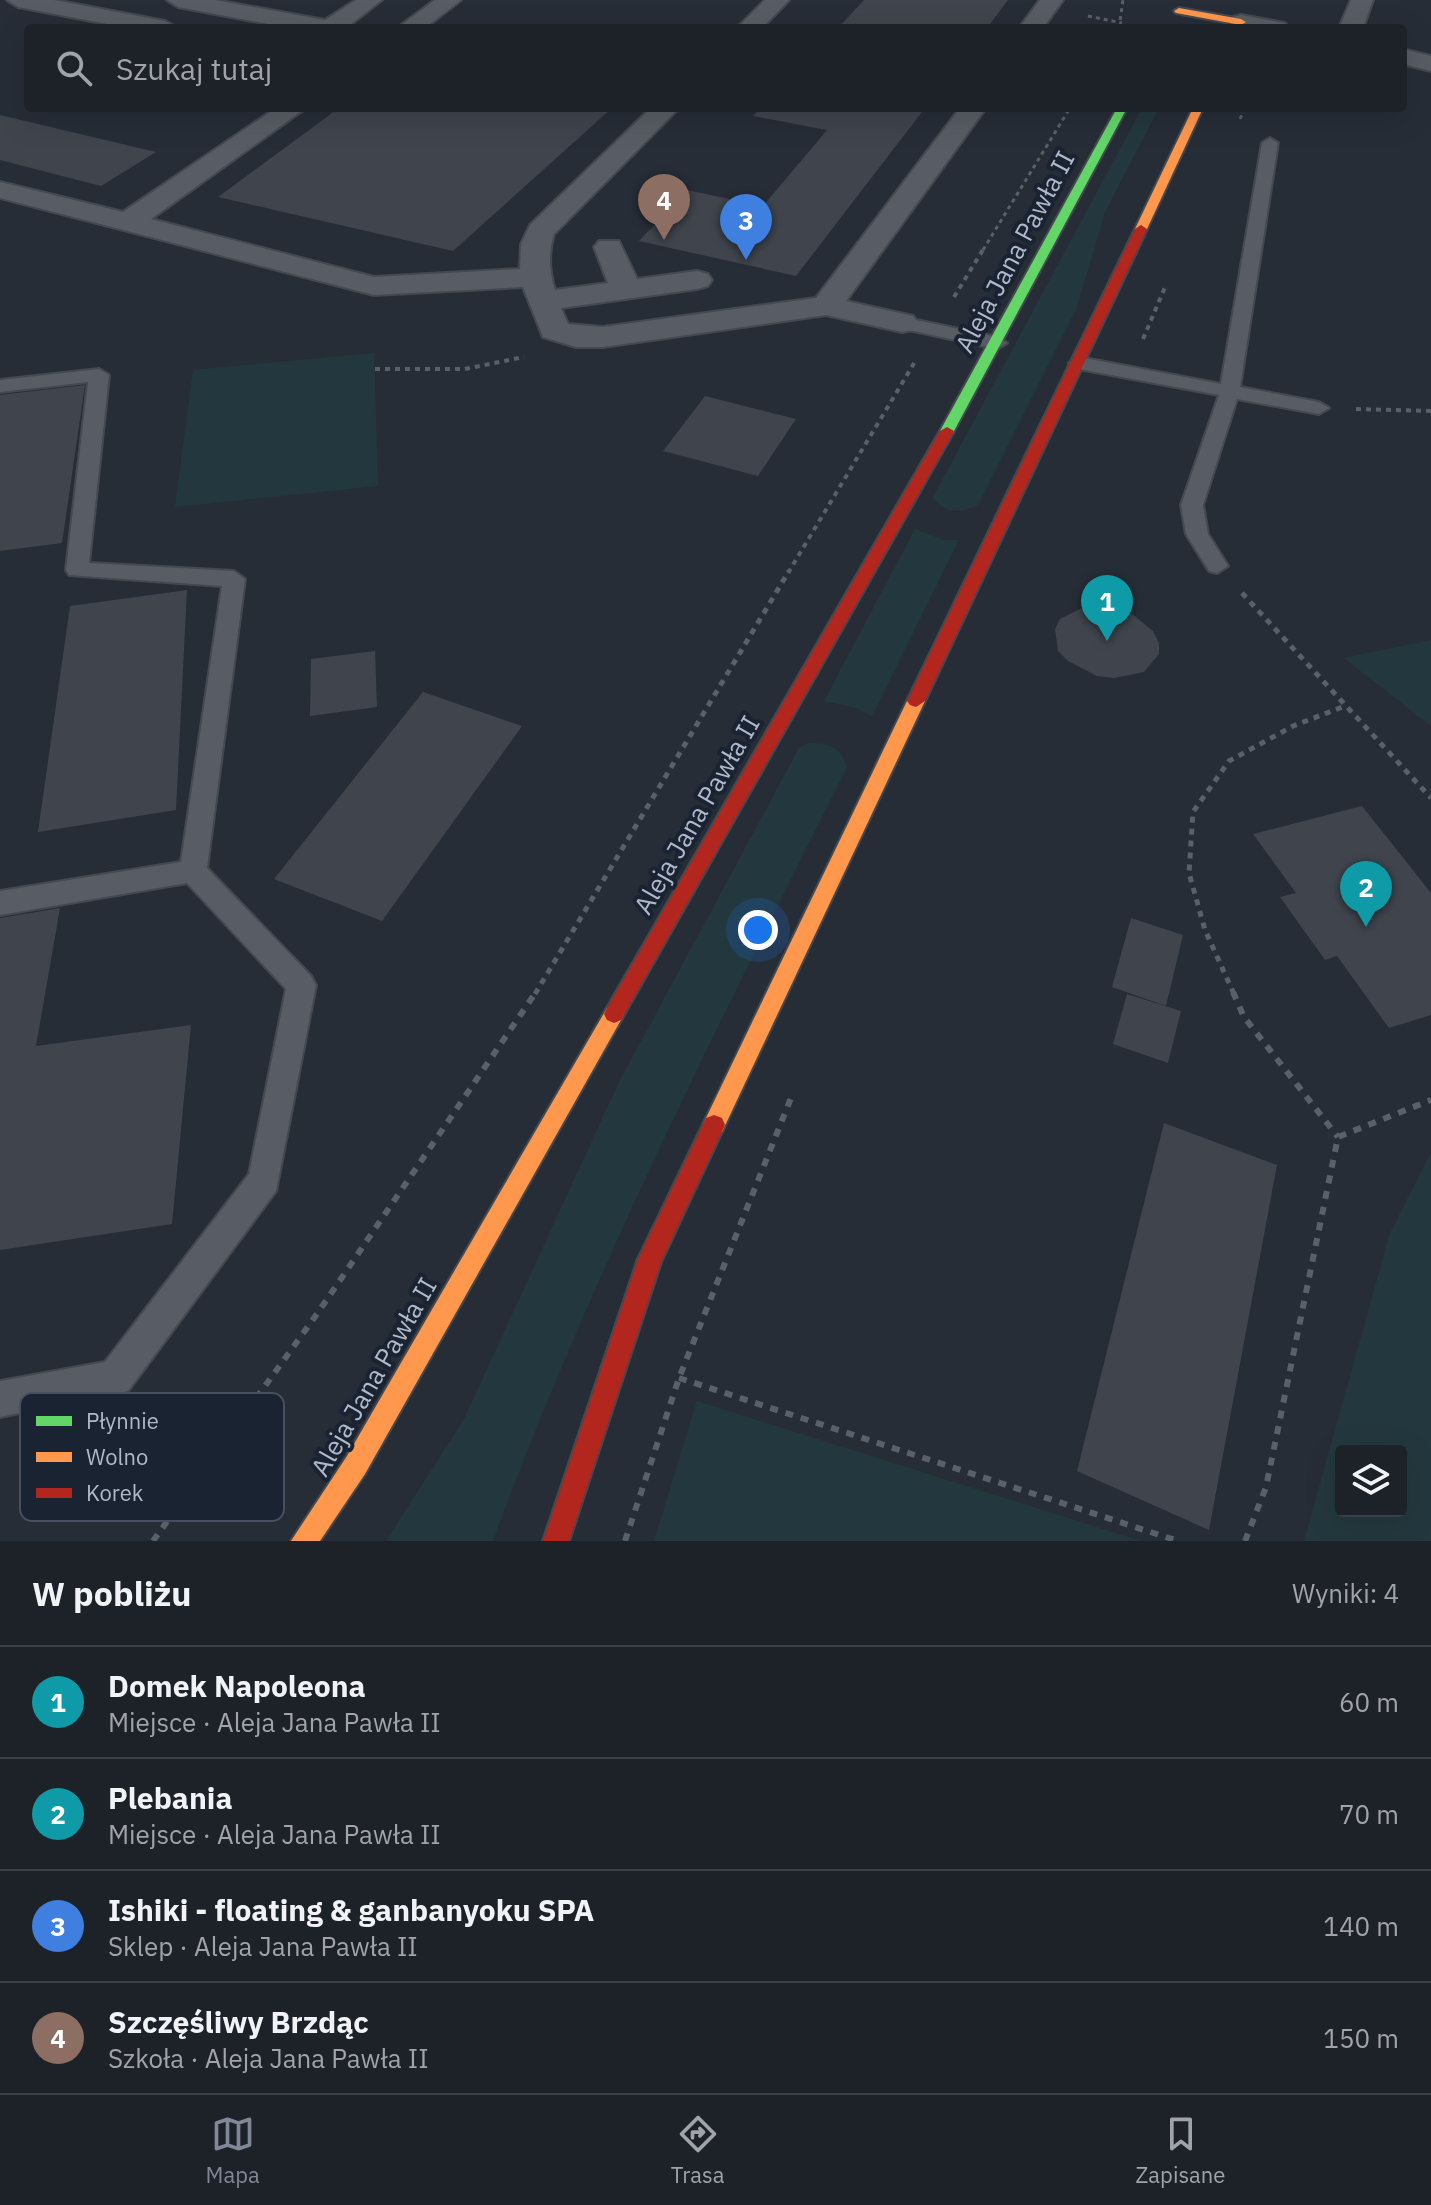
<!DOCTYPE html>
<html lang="pl">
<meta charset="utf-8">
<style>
body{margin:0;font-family:"IBM Plex Sans",sans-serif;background:#252a31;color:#f1f3f6}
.controls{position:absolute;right:24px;bottom:24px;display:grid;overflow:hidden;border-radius:8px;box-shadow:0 8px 32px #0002}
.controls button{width:72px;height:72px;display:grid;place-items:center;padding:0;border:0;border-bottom:2px solid #3b3f46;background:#1d2229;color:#f1f3f6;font:40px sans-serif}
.you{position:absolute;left:758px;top:930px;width:28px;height:28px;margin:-20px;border:6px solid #fff;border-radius:50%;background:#1a73e8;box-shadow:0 0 0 12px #1a73e833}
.badge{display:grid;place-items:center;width:52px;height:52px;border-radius:50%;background:#808796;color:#fff;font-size:26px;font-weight:700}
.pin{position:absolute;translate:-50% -66px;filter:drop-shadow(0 2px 4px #0008)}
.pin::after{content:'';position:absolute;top:42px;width:28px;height:24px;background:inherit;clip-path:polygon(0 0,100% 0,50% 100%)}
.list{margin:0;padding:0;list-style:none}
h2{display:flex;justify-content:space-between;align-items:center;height:104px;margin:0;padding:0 32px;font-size:34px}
h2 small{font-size:26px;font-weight:400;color:#a0a4a8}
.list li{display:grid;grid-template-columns:52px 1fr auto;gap:24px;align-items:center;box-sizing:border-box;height:112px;padding:0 32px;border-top:2px solid #3b3f46}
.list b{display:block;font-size:30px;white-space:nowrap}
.list p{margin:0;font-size:26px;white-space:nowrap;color:#a0a4a8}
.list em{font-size:26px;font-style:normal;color:#a0a4a8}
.icon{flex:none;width:44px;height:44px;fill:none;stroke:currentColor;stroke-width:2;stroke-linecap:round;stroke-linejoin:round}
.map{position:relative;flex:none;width:1431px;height:1541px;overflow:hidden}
.search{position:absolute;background:#1d2229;box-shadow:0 8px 32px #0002;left:24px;right:24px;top:24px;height:88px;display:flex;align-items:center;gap:20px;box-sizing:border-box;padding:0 28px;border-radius:8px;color:#a0a4a8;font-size:30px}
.sheet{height:552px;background:#1d2229}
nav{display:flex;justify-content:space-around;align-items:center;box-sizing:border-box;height:112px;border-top:2px solid #3b3f46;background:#1d2229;font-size:22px;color:#a0a4a8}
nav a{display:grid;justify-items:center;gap:4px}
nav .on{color:#808796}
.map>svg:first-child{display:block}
.green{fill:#23383e;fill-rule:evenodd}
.building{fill:#3f444d}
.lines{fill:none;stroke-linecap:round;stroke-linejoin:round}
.lane-casing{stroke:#44484f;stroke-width:4}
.street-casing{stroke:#44484f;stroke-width:4}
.fast-casing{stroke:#44484f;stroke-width:4}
.slow-casing{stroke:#44484f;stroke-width:4}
.jam-casing{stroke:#44484f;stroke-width:4}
.path-far3{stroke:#5a6068;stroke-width:3;stroke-dasharray:4 4;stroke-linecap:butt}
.path-far2{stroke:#5a6068;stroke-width:4;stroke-dasharray:5 5;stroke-linecap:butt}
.path-far1{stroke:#5a6068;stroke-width:5;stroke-dasharray:6 6;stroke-linecap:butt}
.path{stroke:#5a6068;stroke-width:6;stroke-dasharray:8 8;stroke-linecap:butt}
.lane{fill:#585c64;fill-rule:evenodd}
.street{fill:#585c64;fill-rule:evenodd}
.fast{fill:#63d668;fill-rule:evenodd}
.slow{fill:#ff974d;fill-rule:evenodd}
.jam{fill:#b3261e;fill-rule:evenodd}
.labels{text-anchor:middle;stroke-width:8;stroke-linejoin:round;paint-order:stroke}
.street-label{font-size:26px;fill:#b0b8c9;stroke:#1a2332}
.key{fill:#1a2332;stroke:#47505f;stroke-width:2}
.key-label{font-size:22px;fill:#b0b8c9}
</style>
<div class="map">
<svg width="1431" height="1541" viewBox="0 0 1431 1541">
<rect width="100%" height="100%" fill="#272d37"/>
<g class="green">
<path d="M 1142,108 L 1159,108 L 1105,212 L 1077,307 L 978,505 C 963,513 943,514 933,497 Z"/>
<path d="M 374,353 L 378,486 L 175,507 L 193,370 Z"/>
<path d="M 915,529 L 944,540 L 959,540 L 872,716 L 856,708 L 824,701 Z"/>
<path d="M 1431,640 L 1431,726 L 1344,658 Z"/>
<path d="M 808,743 C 828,743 841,747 847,767 C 720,1021 591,1274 493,1541 L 386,1541 L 464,1419 L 619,1082 L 799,748 Z"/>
<path d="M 1431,1152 L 1431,1541 L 1304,1541 L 1390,1233 ZM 1341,1451 L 1401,1451 L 1401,1511 L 1341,1511 Z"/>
<path d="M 697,1401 L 1141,1541 L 654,1541 Z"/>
</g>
<g class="building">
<path d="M 864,0 L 1008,0 L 987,28 L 838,28 Z"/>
<path d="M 339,108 L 612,108 L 453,251 L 218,197 Z"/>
<path d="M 761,108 L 925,108 L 796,276 L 639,241 L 687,190 L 763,206 L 827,130 L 753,116 Z"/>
<path d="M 0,115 L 156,152 L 101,186 L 0,160 Z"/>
<path d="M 85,385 L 62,543 L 0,551 L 0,395 Z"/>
<path d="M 705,396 L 796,419 L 758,476 L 663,451 Z"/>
<path d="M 187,590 L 176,810 L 38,832 L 70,606 Z"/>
<path d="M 1099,606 L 1131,613 L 1153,631 L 1159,643 L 1159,654 L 1144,672 L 1114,678 L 1097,676 L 1068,661 L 1058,651 L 1055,629 L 1060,619 L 1084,607 Z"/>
<path d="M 375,651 L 377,707 L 310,716 L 311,659 Z"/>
<path d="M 423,692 L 522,726 L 382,921 L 274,879 Z"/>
<path d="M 1362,806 L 1431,893 L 1431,1015 L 1389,1028 L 1337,956 L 1325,960 L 1280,897 L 1296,893 L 1253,834 Z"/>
<path d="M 60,908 L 36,1046 L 191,1025 L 172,1224 L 0,1250 L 0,918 Z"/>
<path d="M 1131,918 L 1183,935 L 1166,1006 L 1112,987 Z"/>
<path d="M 1127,994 L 1181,1011 L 1168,1063 L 1113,1044 Z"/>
<path d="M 1164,1123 L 1277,1165 L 1209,1530 L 1077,1471 Z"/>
</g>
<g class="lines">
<g class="lane-casing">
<g id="lane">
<path d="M 1270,138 L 1278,143 L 1240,387 L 1319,402 L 1329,408 L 1319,414 L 1237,399 L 1203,505 L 1208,534 L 1228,566 L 1217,573 L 1209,571 L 1186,534 L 1181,505 L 1219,395 L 1079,369 L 1069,363 L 1079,357 L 1221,384 L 1262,143 Z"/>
<path d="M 902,317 L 997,337 L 1007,343 L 997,349 L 895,327 L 893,323 Z"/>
<path d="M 99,369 L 109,375 L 89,563 L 234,571 L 245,579 L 207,868 L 311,976 L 316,985 L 276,1191 L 128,1391 L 0,1417 L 0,1381 L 105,1362 L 249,1174 L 286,989 L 187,883 L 0,915 L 0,891 L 181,862 L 222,586 L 69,575 L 66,570 L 88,382 L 0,392 L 0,380 Z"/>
</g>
</g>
<g class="street-casing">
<g id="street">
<path d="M 7,0 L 54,0 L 165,21 L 177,28 L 128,28 L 18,7 Z"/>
<path d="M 167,0 L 215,0 L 325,20 L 356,0 L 382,0 L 346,28 L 290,28 L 178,7 Z"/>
<path d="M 435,0 L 461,0 L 425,28 L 397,28 Z"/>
<path d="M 765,0 L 789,0 L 762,28 L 737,28 Z"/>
<path d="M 1040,0 L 1063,0 L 1043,28 L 1019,28 Z"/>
<path d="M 1351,0 L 1373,0 L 1363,28 L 1339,28 Z"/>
<path d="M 1241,15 L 1285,23 L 1289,28 L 1233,27 L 1229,22 L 1233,17 Z"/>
<path d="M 1403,49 L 1431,56 L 1431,71 L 1403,64 Z"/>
<path d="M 276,108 L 306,108 L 151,219 L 374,277 L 520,269 L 521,244 L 530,225 L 651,108 L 679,108 L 554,234 C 548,253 549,271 555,290 L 608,283 L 594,247 L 599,241 L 619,241 L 637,279 L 697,271 L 708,274 L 712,280 L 708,286 L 697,289 L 561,308 L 568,324 L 603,327 L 816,298 L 960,108 L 986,108 L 846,301 L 913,316 L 918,323 L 913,330 L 902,332 L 826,315 L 603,347 L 576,347 L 543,337 L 523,287 L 374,295 L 0,198 L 0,182 L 123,212 Z"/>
</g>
</g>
<g class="fast-casing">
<path id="fast" d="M 1117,108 L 1127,108 L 954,431 L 952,434 L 942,434 L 940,431 Z"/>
</g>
<g class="slow-casing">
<g id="slow">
<path d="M 1179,8 L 1241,19 L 1246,22 L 1241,25 L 1176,13 L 1174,11 Z"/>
<path d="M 1193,108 L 1203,108 L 1147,229 L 1137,232 L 1135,229 Z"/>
<path d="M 916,695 L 925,701 L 722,1132 L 714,1135 L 706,1132 L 703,1125 L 706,1118 L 907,701 Z"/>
<path d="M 614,1005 L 621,1008 L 624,1014 L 621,1020 L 365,1474 L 320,1541 L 291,1541 L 347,1456 L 607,1008 Z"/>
</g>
</g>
<g class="jam-casing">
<g id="jam">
<path d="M 1141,225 L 1147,229 L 925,701 L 916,707 L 910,705 L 907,701 L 1135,229 Z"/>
<path d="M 947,427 L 954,431 L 621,1020 L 614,1023 L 607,1020 L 604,1014 L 607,1008 L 940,431 Z"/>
<path d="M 714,1115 L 722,1118 L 725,1125 L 661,1262 L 569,1541 L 543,1541 L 638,1259 L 706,1118 Z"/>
</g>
</g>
<g class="path-far3">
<path d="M 1088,16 L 1122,23"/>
<path d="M 1119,28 L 1123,0"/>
<path d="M 1240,119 L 1245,108"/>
<path d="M 983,250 L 1070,108"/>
</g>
<g class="path-far2">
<path d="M 954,297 L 984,248"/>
<path d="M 1143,339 L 1166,285"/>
<path d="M 375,369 L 465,369 L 524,357"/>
<path d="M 1356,409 L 1431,411"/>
<path d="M 788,573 L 916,360"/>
</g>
<g class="path-far1">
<path d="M 1242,593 L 1431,798"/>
<path d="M 535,994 L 789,571"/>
<path d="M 1234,994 L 1205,930 L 1189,873 L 1193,812 L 1229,761 L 1293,726 L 1345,706"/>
</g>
<g class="path">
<path d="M 1233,992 L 1244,1017 L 1338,1137"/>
<path d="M 679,1378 L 1178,1541"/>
<path d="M 153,1541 L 317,1314 L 536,992"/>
<path d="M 625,1541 L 679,1378 L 793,1093"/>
<path d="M 1245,1541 L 1266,1487 L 1338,1137 L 1431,1100"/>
</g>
<use href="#lane" class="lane"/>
<use href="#street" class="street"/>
<use href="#fast" class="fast"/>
<use href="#slow" class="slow"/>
<use href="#jam" class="jam"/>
</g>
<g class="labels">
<g class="street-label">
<text transform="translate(1015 252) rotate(-62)" y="9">Aleja Jana Pawła II</text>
<text transform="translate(697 815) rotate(-60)" y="9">Aleja Jana Pawła II</text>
<text transform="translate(374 1377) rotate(-60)" y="9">Aleja Jana Pawła II</text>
</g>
</g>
<rect x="20" y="1393" width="264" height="128" rx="12" class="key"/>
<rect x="36" y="1416" width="36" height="10" fill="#63d668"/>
<rect x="36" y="1452" width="36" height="10" fill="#ff974d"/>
<rect x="36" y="1488" width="36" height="10" fill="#b3261e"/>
<g class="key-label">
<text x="86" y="1429">Płynnie</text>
<text x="86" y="1465">Wolno</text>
<text x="86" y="1501">Korek</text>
</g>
</svg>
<div class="controls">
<button><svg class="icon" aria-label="layers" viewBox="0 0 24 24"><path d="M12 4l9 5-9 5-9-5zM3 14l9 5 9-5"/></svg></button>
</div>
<div class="you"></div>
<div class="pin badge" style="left:1107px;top:641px;background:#0f9aa8">1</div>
<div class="pin badge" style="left:1366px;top:927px;background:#0f9aa8">2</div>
<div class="pin badge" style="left:746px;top:260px;background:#3f7fe0">3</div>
<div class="pin badge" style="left:664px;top:240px;background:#8d6e63">4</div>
<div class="search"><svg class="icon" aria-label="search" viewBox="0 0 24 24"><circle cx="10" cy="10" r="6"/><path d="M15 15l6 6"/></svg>Szukaj tutaj</div>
</div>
<section class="sheet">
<h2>W pobliżu<small>Wyniki: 4</small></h2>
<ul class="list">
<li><span class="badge" style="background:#0f9aa8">1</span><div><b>Domek Napoleona</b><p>Miejsce · Aleja Jana Pawła II</p></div><em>60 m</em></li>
<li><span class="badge" style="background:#0f9aa8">2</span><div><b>Plebania</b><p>Miejsce · Aleja Jana Pawła II</p></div><em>70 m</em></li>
<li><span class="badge" style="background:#3f7fe0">3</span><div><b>Ishiki - floating &amp; ganbanyoku SPA</b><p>Sklep · Aleja Jana Pawła II</p></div><em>140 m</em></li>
<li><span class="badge" style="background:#8d6e63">4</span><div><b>Szczęśliwy Brzdąc</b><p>Szkoła · Aleja Jana Pawła II</p></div><em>150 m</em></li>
</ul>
</section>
<nav>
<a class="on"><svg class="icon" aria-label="map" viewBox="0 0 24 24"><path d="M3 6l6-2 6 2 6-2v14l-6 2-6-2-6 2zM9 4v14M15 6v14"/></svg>Mapa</a>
<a><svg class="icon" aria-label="directions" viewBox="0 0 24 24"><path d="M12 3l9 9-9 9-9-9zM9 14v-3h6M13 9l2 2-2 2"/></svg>Trasa</a>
<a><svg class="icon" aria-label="saved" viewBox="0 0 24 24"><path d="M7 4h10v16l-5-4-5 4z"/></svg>Zapisane</a>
</nav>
